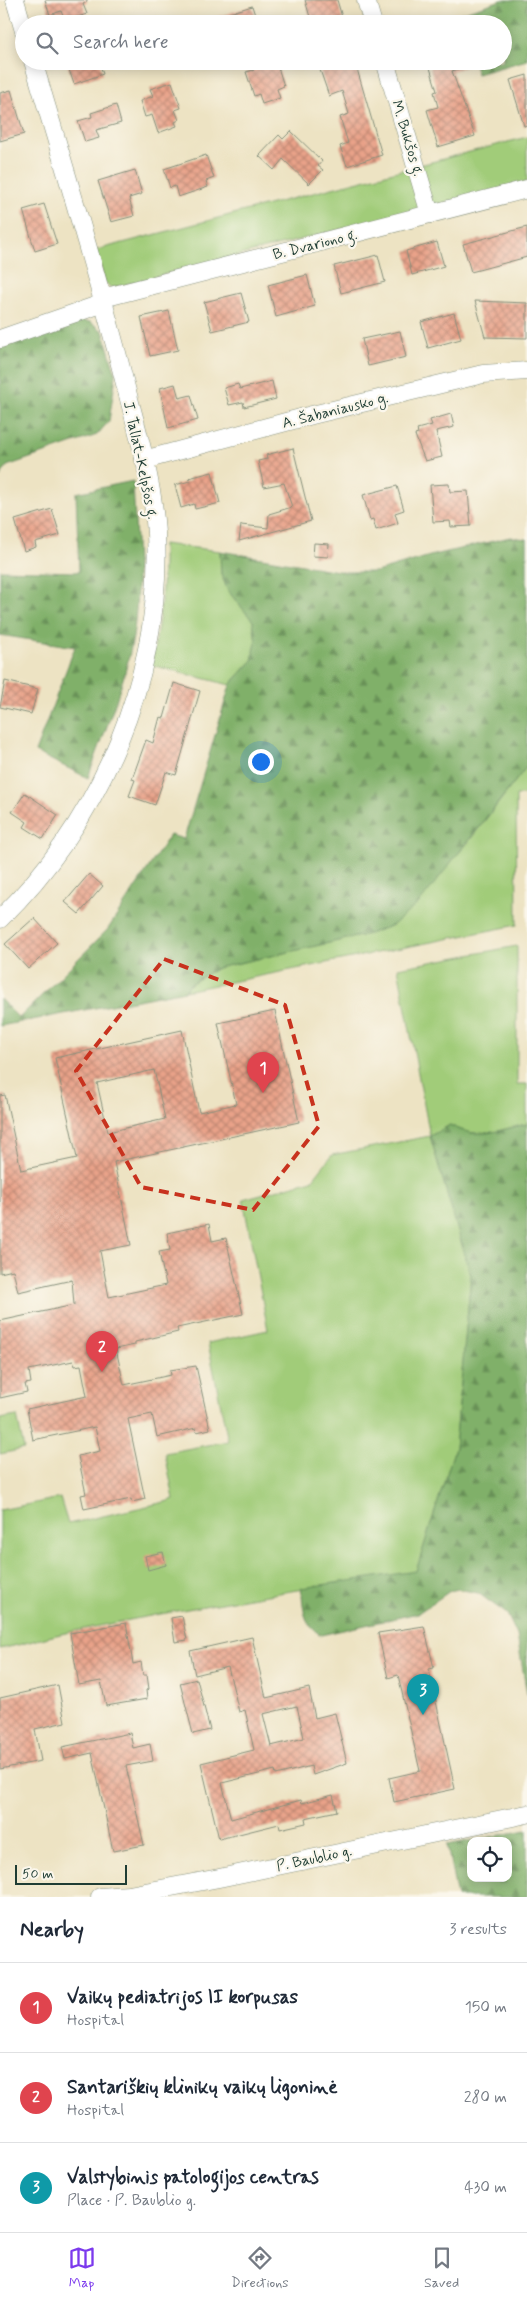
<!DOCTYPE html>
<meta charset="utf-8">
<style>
body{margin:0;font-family:Mynerve,sans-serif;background:#f6f6f7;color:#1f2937}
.controls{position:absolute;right:15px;bottom:15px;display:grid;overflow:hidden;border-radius:10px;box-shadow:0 2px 12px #0003}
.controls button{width:45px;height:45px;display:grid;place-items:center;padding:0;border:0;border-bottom:1px solid #e0e1e3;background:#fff;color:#1f2937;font:25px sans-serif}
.scale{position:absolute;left:15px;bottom:12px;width:112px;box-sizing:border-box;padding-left:5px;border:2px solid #1f3d34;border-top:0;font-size:14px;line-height:18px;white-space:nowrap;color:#1f3d34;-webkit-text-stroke:4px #fbf7ec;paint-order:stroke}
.you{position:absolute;left:260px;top:761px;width:18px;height:18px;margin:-12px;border:4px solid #fff;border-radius:50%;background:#1a73e8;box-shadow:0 0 0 8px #1a73e833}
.badge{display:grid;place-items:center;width:32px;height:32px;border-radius:50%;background:#7c3aed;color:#fff;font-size:16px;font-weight:700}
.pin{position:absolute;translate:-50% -41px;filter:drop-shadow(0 1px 2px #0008)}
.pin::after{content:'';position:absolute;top:26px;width:18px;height:15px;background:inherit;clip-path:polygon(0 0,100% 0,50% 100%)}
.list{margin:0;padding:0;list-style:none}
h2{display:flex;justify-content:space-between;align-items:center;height:65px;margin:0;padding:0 20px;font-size:21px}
h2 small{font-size:16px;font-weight:400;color:#747a83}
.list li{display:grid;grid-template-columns:32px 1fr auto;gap:15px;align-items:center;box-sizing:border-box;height:90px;padding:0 20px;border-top:1px solid #e0e1e3}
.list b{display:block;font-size:19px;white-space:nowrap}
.list p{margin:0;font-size:16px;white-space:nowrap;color:#747a83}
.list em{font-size:16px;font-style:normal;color:#747a83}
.icon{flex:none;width:28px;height:28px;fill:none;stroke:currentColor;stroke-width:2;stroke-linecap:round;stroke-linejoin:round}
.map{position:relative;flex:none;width:527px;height:1897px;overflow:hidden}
.search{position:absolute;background:#fff;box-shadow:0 2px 12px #0003;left:15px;right:15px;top:15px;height:55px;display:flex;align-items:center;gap:12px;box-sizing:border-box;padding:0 18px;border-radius:28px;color:#747a83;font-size:19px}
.sheet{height:335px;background:#fff}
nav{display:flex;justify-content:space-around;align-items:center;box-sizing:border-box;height:70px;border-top:1px solid #e0e1e3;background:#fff;font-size:14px;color:#747a83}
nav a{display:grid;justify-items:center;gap:2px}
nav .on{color:#7c3aed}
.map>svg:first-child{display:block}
.green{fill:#a1cc79;stroke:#608456}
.forest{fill:url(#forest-firs);stroke:#50764e;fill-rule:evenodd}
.building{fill:url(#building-cross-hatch);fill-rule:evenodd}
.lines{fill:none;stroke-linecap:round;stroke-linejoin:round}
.minor-casing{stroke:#86907c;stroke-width:19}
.minor{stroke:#fff;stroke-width:18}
.marked{fill:none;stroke:#c8321e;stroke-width:4;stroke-dasharray:10 6;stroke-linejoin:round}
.labels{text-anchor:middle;stroke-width:4.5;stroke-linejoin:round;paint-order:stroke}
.street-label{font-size:15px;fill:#1f3d34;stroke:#fbf7ec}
</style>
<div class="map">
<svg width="527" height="1897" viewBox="0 0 527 1897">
<defs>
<pattern id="forest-firs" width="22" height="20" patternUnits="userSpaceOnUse" patternTransform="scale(1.25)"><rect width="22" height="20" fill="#80b069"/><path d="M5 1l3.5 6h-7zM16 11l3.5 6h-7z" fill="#689057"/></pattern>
<pattern id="building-cross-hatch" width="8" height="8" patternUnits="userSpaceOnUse" patternTransform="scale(1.25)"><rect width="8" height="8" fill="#e9a289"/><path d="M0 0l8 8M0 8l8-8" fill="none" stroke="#bc8571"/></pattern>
</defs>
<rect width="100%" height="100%" fill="#fbf7ec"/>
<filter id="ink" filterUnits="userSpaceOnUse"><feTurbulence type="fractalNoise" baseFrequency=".02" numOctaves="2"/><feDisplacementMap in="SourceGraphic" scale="10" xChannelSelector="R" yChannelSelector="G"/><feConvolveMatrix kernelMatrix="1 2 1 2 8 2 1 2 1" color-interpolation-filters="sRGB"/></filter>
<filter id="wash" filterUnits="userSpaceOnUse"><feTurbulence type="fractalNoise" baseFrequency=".0096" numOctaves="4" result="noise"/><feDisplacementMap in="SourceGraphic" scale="20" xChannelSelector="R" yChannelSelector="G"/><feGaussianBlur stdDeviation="1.12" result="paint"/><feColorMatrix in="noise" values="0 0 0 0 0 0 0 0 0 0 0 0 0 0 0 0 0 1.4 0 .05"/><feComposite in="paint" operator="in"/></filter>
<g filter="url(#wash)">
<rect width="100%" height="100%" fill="#ede3c3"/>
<g class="green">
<path d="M 527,137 L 527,182 L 111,288 L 105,282 L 96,250 Z"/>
<path d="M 163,544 L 220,551 L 221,574 L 228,591 L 253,621 L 256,642 L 252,661 L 230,685 L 151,665 C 160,622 164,587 163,544 Z"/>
<path d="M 527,766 L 527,795 L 516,795 L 517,925 L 185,991 L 190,984 L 217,968 L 369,934 L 393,925 L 466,845 Z"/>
<path d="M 517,946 L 517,1084 L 527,1084 L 527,1124 C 496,1130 480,1141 450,1125 L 430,1136 L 471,1275 L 455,1448 L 416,1572 C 301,1588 187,1608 74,1631 C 49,1636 25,1644 0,1649 L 0,1510 L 60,1498 L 68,1524 L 165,1502 L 174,1499 L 165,1453 L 228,1441 L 208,1343 L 268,1330 L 243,1199 L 312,1180 L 332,1155 L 430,1136 L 398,968 Z"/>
<path d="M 17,1416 L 24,1449 L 0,1454 L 0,1419 Z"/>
</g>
<g class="forest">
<path d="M 502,0 L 527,0 L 527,60 L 477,74 L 473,61 L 503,61 L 503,24 L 461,24 L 458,14 Z"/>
<path d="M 74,320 L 90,322 L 103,331 L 116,375 L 109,421 L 97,435 L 7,466 L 0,477 L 0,348 Z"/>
<path d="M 133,481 C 135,533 141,586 133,637 C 125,685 104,732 88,778 L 35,752 L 75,647 L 0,635 L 0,570 L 79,572 L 76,493 Z"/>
<path d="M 510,537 L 527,539 L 527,766 L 420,902 L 393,925 L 369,934 L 217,968 L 190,984 L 185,991 L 0,1026 L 0,999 L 19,1018 L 108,929 L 170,835 L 184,839 L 230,685 L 252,661 L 256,642 L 253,621 L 228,591 L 221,574 L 220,551 L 344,572 L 376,572 L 430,556 Z"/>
<path d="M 527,1124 L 527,1695 L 517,1635 L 507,1614 L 478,1593 L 458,1589 L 450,1591 L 418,1613 L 321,1635 C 302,1623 304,1609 301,1588 L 416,1571 L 455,1448 L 471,1275 L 430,1136 L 450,1125 C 480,1141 496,1130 527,1124 Z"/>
<path d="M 527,1830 L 527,1897 L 457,1897 L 447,1845 ZM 471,1841 L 508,1841 L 508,1878 L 471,1878 Z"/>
</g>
<g id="blocks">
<g class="building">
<path d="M 45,0 L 87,0 L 87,2 L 83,4 L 87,14 L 65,21 L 61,11 L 50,15 Z"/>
<path d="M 305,0 L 337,0 L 344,24 L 312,24 Z"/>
<path d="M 252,6 L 258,24 L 204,24 L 204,21 Z"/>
<path d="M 66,61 L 99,61 L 103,74 L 74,84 Z"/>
<path d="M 251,61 L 276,61 L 284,86 L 277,89 L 280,98 L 262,104 L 259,94 L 254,96 L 246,72 L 254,70 Z"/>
<path d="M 336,61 L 341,61 L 342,66 L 355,62 L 382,155 L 347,166 L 340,146 L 348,143 L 340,117 L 349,114 L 342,91 L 329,96 L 319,67 Z"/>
<path d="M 428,61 L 473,61 L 473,64 L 452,71 L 475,136 L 438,147 L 427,110 L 438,107 L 434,92 L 437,91 Z"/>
<path d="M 527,75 L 527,125 L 524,126 L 510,80 Z"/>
<path d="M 172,82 L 181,108 L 175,110 L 179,120 L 175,122 L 177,126 L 158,133 L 152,115 L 145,117 L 140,101 L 153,96 L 150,89 Z"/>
<path d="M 11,90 L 24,134 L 0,141 L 0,93 Z"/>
<path d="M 116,105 L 121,123 L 96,130 L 99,138 L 85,142 L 78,121 L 92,117 L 91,113 Z"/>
<path d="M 291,131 L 322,161 L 318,166 L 323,170 L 309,184 L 283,159 L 274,170 L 259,156 L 279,135 L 283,139 Z"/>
<path d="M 206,155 L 214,178 L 206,181 L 208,187 L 178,197 L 175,186 L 170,188 L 164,169 Z"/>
<path d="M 135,170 L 142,194 L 129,198 L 134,216 L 111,222 L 98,181 Z"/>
<path d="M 44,204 L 57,244 L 35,251 L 23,210 Z"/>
<path d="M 527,227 L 527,257 L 471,272 L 463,244 Z"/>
<path d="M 437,242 L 444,266 L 412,275 L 406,251 Z"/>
<path d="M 378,255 L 385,282 L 341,293 L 334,266 Z"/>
<path d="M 307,275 L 315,306 L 276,317 L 268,285 Z"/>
<path d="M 241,293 L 249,322 L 212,331 L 204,302 Z"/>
<path d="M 475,301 L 527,303 L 527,338 L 485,337 Z"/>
<path d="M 169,311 L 178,350 L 150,356 L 141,317 Z"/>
<path d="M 454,313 L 461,339 L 428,348 L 421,322 Z"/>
<path d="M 400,331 L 406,357 L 368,366 L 362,339 Z"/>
<path d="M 272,381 L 276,399 L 244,407 L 243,402 L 229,405 L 224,388 L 238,384 L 240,389 Z"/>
<path d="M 175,384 L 179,398 L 191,395 L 198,420 L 168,428 L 160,388 Z"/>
<path d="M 451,414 L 454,427 L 436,431 L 442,457 L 425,461 L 415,435 L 418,434 L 417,429 L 432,425 L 430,420 Z"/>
<path d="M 293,448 L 311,521 L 239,541 L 241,525 L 268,528 L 269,514 L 292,507 L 284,483 L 264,487 L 258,461 L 267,459 L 266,455 Z"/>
<path d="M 212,472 L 220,503 L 195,509 L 194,504 L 181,508 L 175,485 L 190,481 L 189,478 Z"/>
<path d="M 449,484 L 450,492 L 468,491 L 471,526 L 451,527 L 450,521 L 433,522 L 430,485 Z"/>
<path d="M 397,486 L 404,510 L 395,513 L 398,523 L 376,530 L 373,519 L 370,520 L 363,495 Z"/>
<path d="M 52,509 L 60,535 L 35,542 L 36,547 L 24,551 L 15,520 Z"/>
<path d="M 314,543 L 329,544 L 328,557 L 313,556 Z"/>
<path d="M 5,681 L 38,689 L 31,714 L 0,707 Z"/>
<path d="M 174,683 L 200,691 L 176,775 L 166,772 L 155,805 L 129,796 L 135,780 L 132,779 L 146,740 L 153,743 L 160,717 L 164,718 Z"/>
<path d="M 25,793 L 58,815 L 43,839 L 24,827 L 27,822 L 12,812 Z"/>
<path d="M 89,874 L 103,886 L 79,914 L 65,902 Z"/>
<path d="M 34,918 L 57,943 L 28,969 L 5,944 Z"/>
<path d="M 275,1011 L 299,1122 L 114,1162 L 131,1245 L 100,1251 L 109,1297 L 166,1285 L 159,1252 L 170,1250 L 167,1233 L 209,1224 L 212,1241 L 226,1238 L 243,1314 L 177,1328 L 178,1332 L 135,1342 L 135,1345 L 116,1349 L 124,1385 L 171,1375 L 170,1370 L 196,1366 L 210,1429 L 197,1432 L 196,1428 L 157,1437 L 152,1414 L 128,1419 L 145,1499 L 132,1502 L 131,1499 L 84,1509 L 81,1495 L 86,1494 L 78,1456 L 100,1451 L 95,1427 L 33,1440 L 27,1409 L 87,1396 L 81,1365 L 75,1366 L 73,1361 L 29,1370 L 31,1383 L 25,1384 L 27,1392 L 0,1398 L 0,1321 L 74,1305 L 72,1280 L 18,1292 L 13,1270 L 0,1273 L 0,1096 L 5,1095 L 21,1170 L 77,1158 L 55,1058 L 182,1030 L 199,1112 L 236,1104 L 218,1023 ZM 154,1070 L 165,1119 L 108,1132 L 97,1083 Z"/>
<path d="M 163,1552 L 166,1565 L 148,1570 L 145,1556 Z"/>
<path d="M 182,1616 L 187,1640 L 175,1642 L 171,1618 Z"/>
<path d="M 126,1623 L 133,1664 L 141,1662 L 143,1675 L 147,1675 L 149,1689 L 146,1690 L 147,1699 L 106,1706 L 101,1681 L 79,1685 L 70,1633 Z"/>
<path d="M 424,1626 L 434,1668 L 429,1669 L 455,1789 L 394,1802 L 389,1778 L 420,1771 L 398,1675 L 388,1678 L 378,1633 Z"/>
<path d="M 252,1637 L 266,1698 L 309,1688 L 315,1718 L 335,1713 L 347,1763 L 313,1775 L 311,1766 L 276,1775 L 275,1770 L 222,1783 L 231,1819 L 301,1800 L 302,1803 L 333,1795 L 337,1811 L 305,1818 L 306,1823 L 280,1829 L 279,1824 L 219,1839 L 201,1763 L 254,1750 L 245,1710 L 239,1712 L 228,1667 L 195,1675 L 190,1651 ZM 297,1706 L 304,1738 L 271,1746 L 263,1714 Z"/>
<path d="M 197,1679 L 210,1730 L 193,1734 L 180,1683 Z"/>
<path d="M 58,1685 L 65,1722 L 35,1729 L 41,1761 L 0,1769 L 0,1698 Z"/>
<path d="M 130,1733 L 133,1748 L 150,1744 L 153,1761 L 126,1766 L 144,1845 L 113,1851 L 92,1753 L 65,1759 L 62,1747 Z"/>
</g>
</g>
</g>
<g filter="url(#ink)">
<use href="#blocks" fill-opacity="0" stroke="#86907c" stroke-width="1"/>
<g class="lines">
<g class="minor-casing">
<g id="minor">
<path d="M 15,0 L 24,31"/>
<path d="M 366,0 L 373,24"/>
<path d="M 385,61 L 430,214"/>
<path d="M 103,298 L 527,189"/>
<path d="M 0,339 L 104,303"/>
<path d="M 144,460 L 312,415 L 483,374 L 527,371"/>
<path d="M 0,919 C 101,820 163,675 156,533 C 153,480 136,427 123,376 C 96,270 64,166 33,61"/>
<path d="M 100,1897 L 129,1895 L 219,1878 L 527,1814"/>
</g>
</g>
<use href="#minor" class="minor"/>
</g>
</g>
<path class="marked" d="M 164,959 L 285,1005 L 319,1126 L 253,1210 L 141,1187 L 76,1071 Z"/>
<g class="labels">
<g class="street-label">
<text transform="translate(408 138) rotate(73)" y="5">M. Bukšos g.</text>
<text transform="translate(315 244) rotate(-14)" y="5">B. Dvariono g.</text>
<text transform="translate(335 410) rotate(-14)" y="5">A. Šabaniausko g.</text>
<text transform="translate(141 460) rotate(78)" y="5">J. Tallat-Kelpšos g.</text>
<text transform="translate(314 1858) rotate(-12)" y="5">P. Baublio g.</text>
</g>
</g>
</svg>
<div class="controls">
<button><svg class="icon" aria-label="locate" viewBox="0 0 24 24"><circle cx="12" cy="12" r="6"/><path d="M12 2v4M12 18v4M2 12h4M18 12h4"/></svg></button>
</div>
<div class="scale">50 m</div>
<div class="you"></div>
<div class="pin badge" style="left:263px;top:1093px;background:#e0444e">1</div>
<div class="pin badge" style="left:102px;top:1372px;background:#e0444e">2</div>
<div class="pin badge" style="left:423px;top:1715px;background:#0f9aa8">3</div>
<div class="search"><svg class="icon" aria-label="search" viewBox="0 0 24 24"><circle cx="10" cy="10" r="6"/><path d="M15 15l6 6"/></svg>Search here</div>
</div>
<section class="sheet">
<h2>Nearby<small>3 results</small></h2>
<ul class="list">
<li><span class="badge" style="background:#e0444e">1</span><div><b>Vaikų pediatrijos II korpusas</b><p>Hospital</p></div><em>150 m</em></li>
<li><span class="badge" style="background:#e0444e">2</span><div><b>Santariškių klinikų vaikų ligoninė</b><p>Hospital</p></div><em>280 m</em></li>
<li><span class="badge" style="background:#0f9aa8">3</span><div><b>Valstybinis patologijos centras</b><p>Place · P. Baublio g.</p></div><em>430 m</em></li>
</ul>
</section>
<nav>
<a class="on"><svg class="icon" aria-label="map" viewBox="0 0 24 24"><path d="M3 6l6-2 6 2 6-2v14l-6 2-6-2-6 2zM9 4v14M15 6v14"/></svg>Map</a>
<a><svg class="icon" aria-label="directions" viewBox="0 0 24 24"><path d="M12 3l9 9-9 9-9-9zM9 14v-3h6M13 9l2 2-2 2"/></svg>Directions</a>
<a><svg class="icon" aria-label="saved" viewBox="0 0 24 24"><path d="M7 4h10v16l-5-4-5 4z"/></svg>Saved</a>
</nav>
